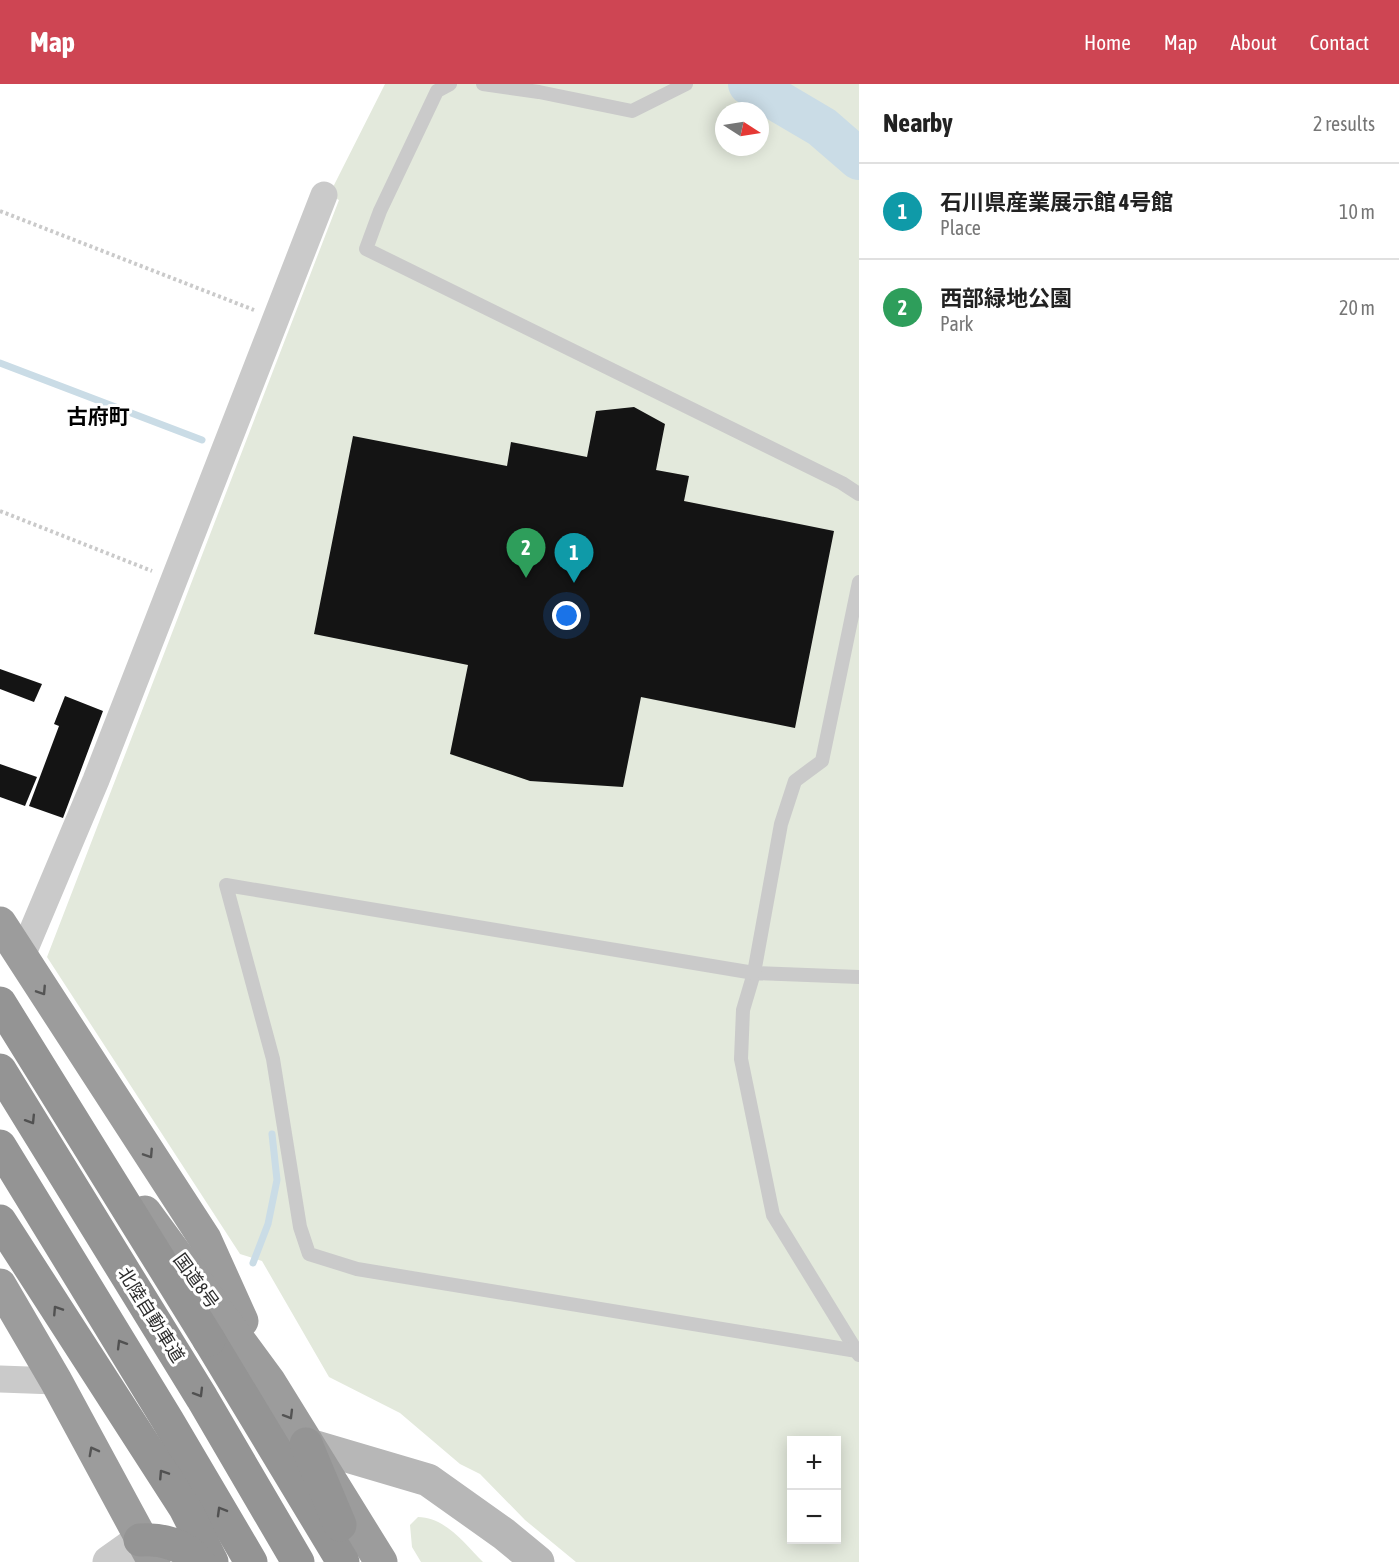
<!DOCTYPE html>
<meta charset="utf-8">
<style>
body{margin:0;font-family:"Asap Condensed","Noto Sans JP",sans-serif;background:#f2f2f2;color:#222}
.controls{position:absolute;right:18px;bottom:18px;display:grid;overflow:hidden;border-radius:0px;box-shadow:0 3px 15px #0003}
.controls button{width:54px;height:54px;display:grid;place-items:center;padding:0;border:0;border-bottom:2px solid #e0e0e0;background:#fff;color:#222;font:30px sans-serif}
.compass{position:absolute;left:715px;top:18px;width:54px;height:54px;border-radius:50%;background:#fff;box-shadow:0 3px 15px #0003;rotate:102deg}
.you{position:absolute;left:567px;top:532px;width:21px;height:21px;margin:-15px;border:4px solid #fff;border-radius:50%;background:#1a73e8;box-shadow:0 0 0 9px #1a73e833}
.badge{display:grid;place-items:center;width:39px;height:39px;border-radius:50%;background:#ce4553;color:#fff;font-size:20px;font-weight:700}
.pin{position:absolute;translate:-50% -50px;filter:drop-shadow(0 2px 3px #0008)}
.pin::after{content:'';position:absolute;top:32px;width:21px;height:18px;background:inherit;clip-path:polygon(0 0,100% 0,50% 100%)}
.list{margin:0;padding:0;list-style:none}
h2{display:flex;justify-content:space-between;align-items:center;height:78px;margin:0;padding:0 24px;font-size:26px}
h2 small{font-size:20px;font-weight:400;color:#767676}
.list li{display:grid;grid-template-columns:39px 1fr auto;gap:18px;align-items:center;box-sizing:border-box;height:96px;padding:0 24px;border-top:2px solid #e0e0e0}
.list b{display:block;font-size:22px;white-space:nowrap}
.list p{margin:0;font-size:20px;white-space:nowrap;color:#767676}
.list em{font-size:20px;font-style:normal;color:#767676}
.map{position:relative;flex:none;width:859px;height:1478px;overflow:hidden}
header{display:flex;align-items:center;gap:36px;box-sizing:border-box;height:84px;padding:0 30px;background:#ce4553;color:#fff}
header strong{font-size:28px}
nav{display:flex;gap:33px;margin-inline-start:auto;font-size:21px}
main{display:flex}
aside{flex:1;background:#fff}
.map>svg:first-child{display:block}
.green{fill:#e3e9dc;fill-rule:evenodd}
.lines{fill:none;stroke-linecap:round;stroke-linejoin:round}
.stream{stroke:#cadce6;stroke-width:7}
.river{stroke:#cadce6;stroke-width:42}
.building{fill:#141414}
.path{stroke:#cacaca;stroke-width:4;stroke-dasharray:3 3;stroke-linecap:butt}
.service{stroke:#cacaca;stroke-width:14}
.minor{stroke:#cacaca;stroke-width:27}
.tertiary{stroke:#cacaca;stroke-width:33}
.secondary{stroke:#b7b7b7;stroke-width:33}
.trunk{stroke:#9c9c9c;stroke-width:33}
.motorway{stroke:#949494;stroke-width:33}
.motorway-bridge{stroke:#949494;stroke-width:33}
.oneway{stroke:#545454}
.oneway2{stroke:#515151}
.labels{text-anchor:middle;stroke-width:6;stroke-linejoin:round;paint-order:stroke}
.street-label{font-size:18px;fill:#2d2d2d;stroke:#fff}
.quarter-label{font-size:21px;font-weight:bold;fill:#000;stroke:#fff}
</style>
<header>
<strong>Map</strong>
<nav><a>Home</a><a>Map</a><a>About</a><a>Contact</a></nav>
</header>
<main>
<div class="map">
<svg width="859" height="1478" viewBox="0 0 859 1478">
<rect width="100%" height="100%" fill="#fff"/>
<g class="green">
<path d="M 385,0 L 859,0 L 859,1478 L 576,1478 L 525,1436 L 480,1390 L 460,1380 L 400,1329 L 329,1293 L 262,1177 L 240,1170 L 47,873 L 339,116 L 329,111 ZM 724,27 L 760,27 L 760,63 L 724,63 ZM 792,1356 L 836,1356 L 836,1456 L 792,1456 Z"/>
<path d="M 418,1433 C 445,1433 465,1460 483,1478 L 421,1478 L 412,1463 L 410,1441 Z"/>
</g>
<g class="lines">
<g class="stream">
<path d="M 0,279 L 202,356"/>
<path d="M 253,1179 L 268,1140 L 277,1096 L 272,1050"/>
</g>
<path class="river" d="M 749,0 L 822,43 L 859,75"/>
</g>
<g class="building">
<path d="M 634,323 L 665,340 L 656,386 L 689,392 L 684,417 L 834,447 L 795,644 L 641,613 L 623,703 L 530,697 L 450,670 L 468,581 L 314,550 L 353,352 L 507,382 L 511,358 L 587,373 L 596,327 Z"/>
<path d="M 0,585 L 42,600 L 34,618 L 0,605 Z"/>
<path d="M 65,612 L 103,627 L 63,734 L 29,722 L 59,642 L 54,640 Z"/>
<path d="M 0,680 L 37,693 L 25,722 L 0,713 Z"/>
</g>
<g class="lines">
<g class="path">
<path d="M 0,127 L 254,226"/>
<path d="M 0,427 L 152,487"/>
</g>
<g class="service">
<path d="M 450,0 L 437,7 L 380,127 L 366,165 L 842,399 L 859,410"/>
<path d="M 483,0 L 539,8 L 632,27 L 686,0"/>
<path d="M 859,893 L 754,889 L 743,926 L 741,975 L 773,1131 L 859,1271"/>
<path d="M 857,1267 L 357,1185 L 309,1170 L 300,1143 L 273,975 L 226,801 L 754,889 L 781,740 L 795,697 L 822,677 L 859,498"/>
</g>
<g class="minor">
<path d="M 21,874 L 96,696 L 324,111"/>
<path d="M 0,1295 L 56,1297"/>
</g>
<path class="tertiary" d="M 109,1478 L 140,1456"/>
<path class="secondary" d="M 306,1360 L 428,1396 L 504,1450 L 538,1478"/>
<g class="trunk">
<path d="M 0,839 L 205,1155 L 242,1237"/>
<path d="M 145,1128 L 269,1297 L 381,1478"/>
<path d="M 0,1201 L 56,1297 L 154,1478"/>
</g>
<g class="motorway">
<path d="M 0,986 L 202,1314 L 298,1478"/>
<path d="M 0,1062 L 168,1337 L 251,1478"/>
<path d="M 0,1137 L 185,1424 L 212,1478"/>
<path d="M 209,1256 L 343,1478"/>
<path d="M 306,1360 L 340,1441"/>
<path d="M 140,1456 C 162,1454 184,1461 199,1478"/>
</g>
<path class="motorway-bridge" d="M 0,919 L 209,1256"/>
</g>
<defs><path id="oneway-chevron" d="M-2-3.5L2.5 0L-2 3.5" fill="none" stroke-width="1.6" stroke-linecap="round" stroke-linejoin="round" transform="scale(1.5)"/></defs>
<g class="oneway">
<use href="#oneway-chevron" transform="translate(42 907) rotate(57)"/>
<use href="#oneway-chevron" transform="translate(149 1070) rotate(57)"/>
<use href="#oneway-chevron" transform="translate(289 1331) rotate(59)"/>
<use href="#oneway-chevron" transform="translate(93 1367) rotate(-118)"/>
</g>
<g class="oneway2">
<use href="#oneway-chevron" transform="translate(31 1036) rotate(58)"/>
<use href="#oneway-chevron" transform="translate(57 1226) rotate(-123)"/>
<use href="#oneway-chevron" transform="translate(121 1260) rotate(-121)"/>
<use href="#oneway-chevron" transform="translate(199 1309) rotate(59)"/>
<use href="#oneway-chevron" transform="translate(163 1390) rotate(-123)"/>
<use href="#oneway-chevron" transform="translate(221 1427) rotate(-120)"/>
</g>
<g class="labels">
<g class="street-label">
<text transform="translate(196 1197) rotate(54)" y="6">国道8号</text>
<text transform="translate(151 1231) rotate(58)" y="6">北陸自動車道</text>
</g>
<g class="quarter-label">
<text x="98" y="340">古府町</text>
</g>
</g>
</svg>
<div class="controls">
<button>+</button>
<button>−</button>
</div>
<svg class="compass" viewBox="-18 -18 36 36"><path d="M0-13l5 13h-10z" fill="#e53935"/><path d="M0 13l5-13h-10z" fill="#767676"/></svg>
<div class="you"></div>
<div class="pin badge" style="left:574px;top:499px;background:#0f9aa8">1</div>
<div class="pin badge" style="left:526px;top:494px;background:#2e9e5b">2</div>
</div>
<aside>
<h2>Nearby<small>2 results</small></h2>
<ul class="list">
<li><span class="badge" style="background:#0f9aa8">1</span><div><b>石川県産業展示館 4号館</b><p>Place</p></div><em>10 m</em></li>
<li><span class="badge" style="background:#2e9e5b">2</span><div><b>西部緑地公園</b><p>Park</p></div><em>20 m</em></li>
</ul>
</aside>
</main>
